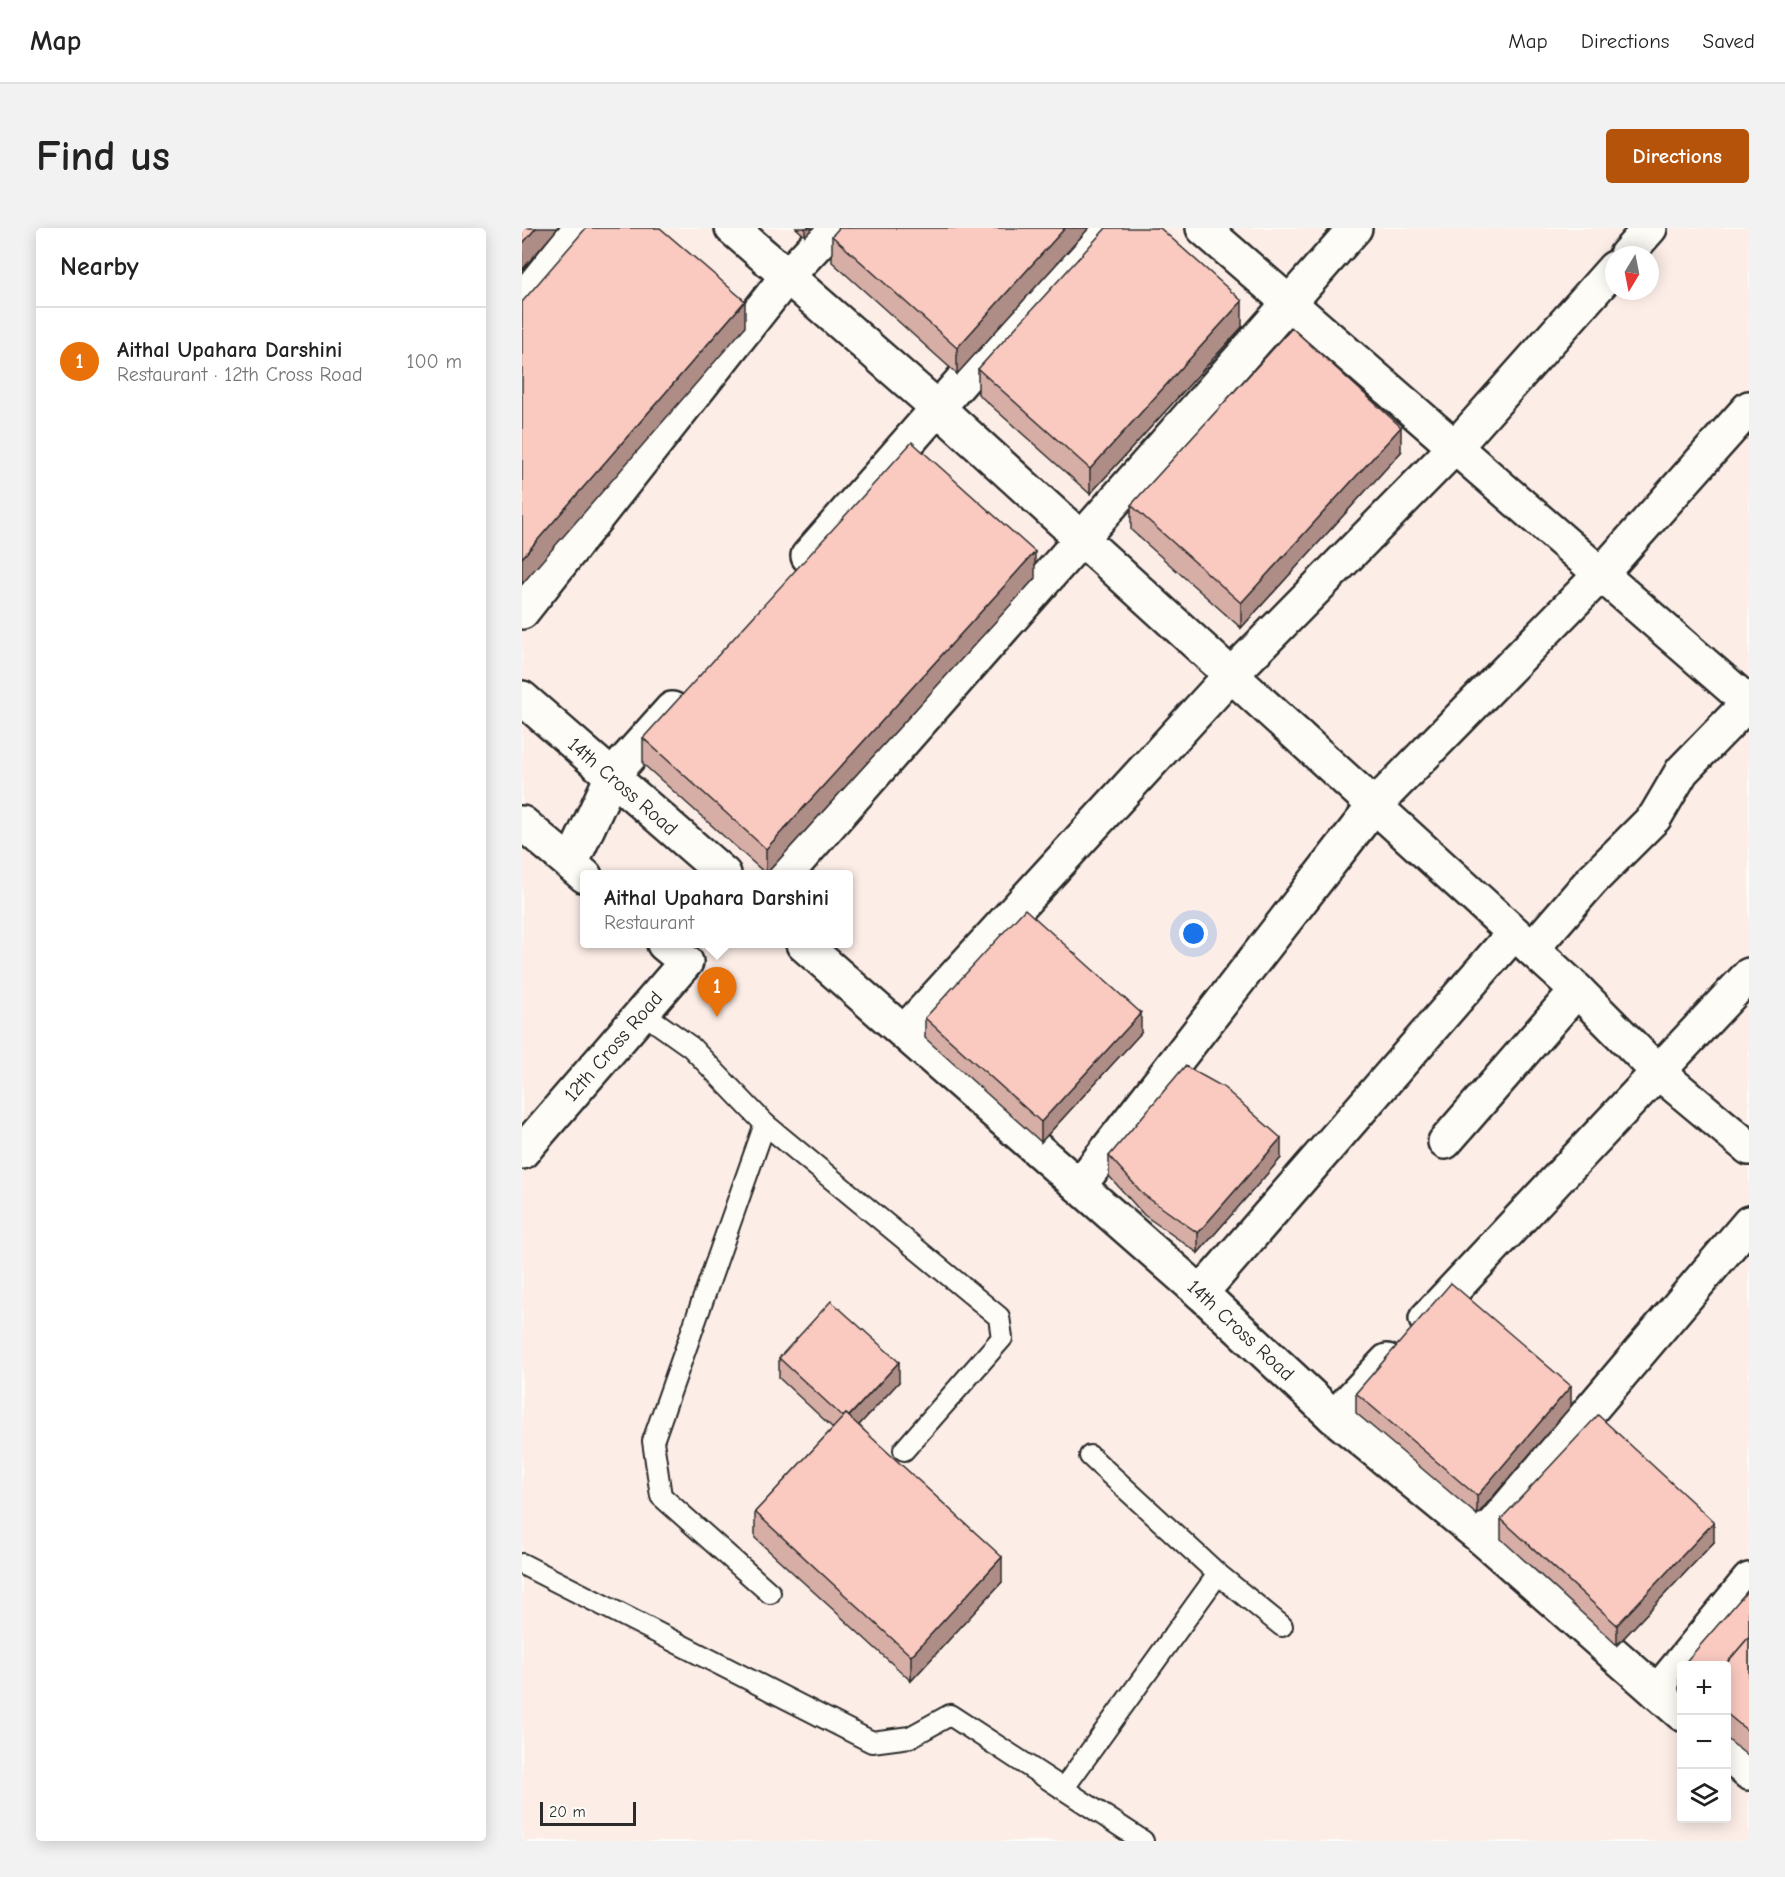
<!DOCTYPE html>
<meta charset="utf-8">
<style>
body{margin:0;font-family:"Comic Neue",sans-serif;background:#f2f2f2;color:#222}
.controls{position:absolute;right:18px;bottom:18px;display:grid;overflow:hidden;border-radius:6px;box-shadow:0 3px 15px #0003}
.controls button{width:54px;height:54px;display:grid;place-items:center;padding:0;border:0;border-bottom:2px solid #e0e0e0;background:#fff;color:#222;font:30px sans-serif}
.compass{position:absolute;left:1083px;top:18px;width:54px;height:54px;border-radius:50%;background:#fff;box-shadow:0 3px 15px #0003;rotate:190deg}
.scale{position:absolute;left:18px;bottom:15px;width:96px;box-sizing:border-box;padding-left:6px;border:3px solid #2b2b2b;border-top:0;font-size:16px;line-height:21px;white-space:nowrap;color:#2b2b2b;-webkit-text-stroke:4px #fdfcf7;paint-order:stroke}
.you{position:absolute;left:672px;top:706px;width:21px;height:21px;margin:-15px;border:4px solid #fff;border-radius:50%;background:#1a73e8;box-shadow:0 0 0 9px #1a73e833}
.badge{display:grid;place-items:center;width:39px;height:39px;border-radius:50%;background:#b45309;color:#fff;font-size:20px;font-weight:700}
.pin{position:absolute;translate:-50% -50px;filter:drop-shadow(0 2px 3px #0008)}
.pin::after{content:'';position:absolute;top:32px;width:21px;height:18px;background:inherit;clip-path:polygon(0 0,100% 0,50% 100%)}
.popup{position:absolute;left:58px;top:642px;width:273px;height:78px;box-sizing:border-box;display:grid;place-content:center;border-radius:6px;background:#fff;filter:drop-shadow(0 2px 4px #0005);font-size:20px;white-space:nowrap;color:#767676}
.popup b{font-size:22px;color:#222}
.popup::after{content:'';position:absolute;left:50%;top:100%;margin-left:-12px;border:12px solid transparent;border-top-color:#fff}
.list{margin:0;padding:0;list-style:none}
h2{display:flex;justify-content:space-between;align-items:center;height:78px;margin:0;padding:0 24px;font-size:26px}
h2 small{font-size:20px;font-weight:400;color:#767676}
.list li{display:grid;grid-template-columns:39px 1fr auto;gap:18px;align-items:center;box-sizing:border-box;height:108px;padding:0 24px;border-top:2px solid #e0e0e0}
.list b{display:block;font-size:22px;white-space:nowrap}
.list p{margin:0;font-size:20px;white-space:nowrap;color:#767676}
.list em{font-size:20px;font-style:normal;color:#767676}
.icon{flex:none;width:33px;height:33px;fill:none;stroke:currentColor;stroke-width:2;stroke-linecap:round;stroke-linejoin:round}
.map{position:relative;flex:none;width:1227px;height:1613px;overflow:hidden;border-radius:6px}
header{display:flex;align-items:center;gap:36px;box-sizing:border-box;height:84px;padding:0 30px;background:#fff;border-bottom:2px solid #e0e0e0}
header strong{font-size:28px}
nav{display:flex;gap:33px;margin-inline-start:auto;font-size:21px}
.intro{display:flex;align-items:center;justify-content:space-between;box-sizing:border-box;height:144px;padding:0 36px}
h1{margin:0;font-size:42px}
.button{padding:15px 27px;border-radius:6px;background:#b45309;color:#fff;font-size:21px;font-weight:700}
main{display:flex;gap:36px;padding:0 36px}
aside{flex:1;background:#fff;border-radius:6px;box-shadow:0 3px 15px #0003}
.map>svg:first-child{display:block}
.built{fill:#fcede7;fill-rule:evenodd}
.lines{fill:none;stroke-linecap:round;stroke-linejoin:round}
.lane-casing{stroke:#2b2b2b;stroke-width:24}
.street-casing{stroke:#2b2b2b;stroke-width:38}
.secondary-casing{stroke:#2b2b2b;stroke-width:38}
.lane{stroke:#fdfcf7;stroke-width:20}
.street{stroke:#fdfcf7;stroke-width:33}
.secondary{stroke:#fdfcf7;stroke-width:33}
.wall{fill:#d7aea6;stroke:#2b2b2b;stroke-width:1.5}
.shaded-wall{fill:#af8d87;stroke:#2b2b2b;stroke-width:1.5}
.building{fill:#facac1;stroke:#2b2b2b;stroke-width:1.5}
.labels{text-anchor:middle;stroke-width:6;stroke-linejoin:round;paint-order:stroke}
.street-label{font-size:20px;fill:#2b2b2b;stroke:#fdfcf7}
</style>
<header>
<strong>Map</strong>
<nav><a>Map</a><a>Directions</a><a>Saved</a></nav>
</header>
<div class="intro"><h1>Find us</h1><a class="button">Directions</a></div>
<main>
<aside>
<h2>Nearby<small></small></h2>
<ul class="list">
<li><span class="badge" style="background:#e8710a">1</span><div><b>Aithal Upahara Darshini</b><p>Restaurant · 12th Cross Road</p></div><em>100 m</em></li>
</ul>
</aside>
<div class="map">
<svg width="1227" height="1613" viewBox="0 0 1227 1613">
<rect width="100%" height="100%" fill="#fdfcf7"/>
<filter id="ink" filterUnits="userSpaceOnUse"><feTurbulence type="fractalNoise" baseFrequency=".0167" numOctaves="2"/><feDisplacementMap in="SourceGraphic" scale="12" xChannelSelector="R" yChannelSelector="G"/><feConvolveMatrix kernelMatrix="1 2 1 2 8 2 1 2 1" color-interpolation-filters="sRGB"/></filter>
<g filter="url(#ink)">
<path class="built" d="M 0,0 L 1227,0 L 1227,1613 L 0,1613 ZM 1092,27 L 1128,27 L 1128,63 L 1092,63 ZM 63,646 L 327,646 L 327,716 L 63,716 ZM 1160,1438 L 1204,1438 L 1204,1590 L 1160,1590 Z"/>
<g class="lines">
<g class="lane-casing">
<g id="lane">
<path d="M 121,785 L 169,819 L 243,896 L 131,1213 L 139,1268 L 248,1365"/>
<path d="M 243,896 L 477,1089 L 480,1110 L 382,1222"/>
<path d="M 0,1336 L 350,1514 L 388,1509 L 428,1487 L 621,1613"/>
<path d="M 696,1346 L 760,1398"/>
<path d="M 541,1561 L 696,1346 L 568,1228"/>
</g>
</g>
<g class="street-casing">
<g id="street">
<path d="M 210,0 L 417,181 L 1055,762 L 1136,844 L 1227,920"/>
<path d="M 681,0 L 1227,475"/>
<path d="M 1104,27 L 1128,0"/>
<path d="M 0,72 L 58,0"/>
<path d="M 286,328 L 574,0"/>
<path d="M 0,384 L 266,47 L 310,0"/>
<path d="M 0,470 L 202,646"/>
<path d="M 49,636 L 90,548 L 150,481"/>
<path d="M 264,646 L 833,0"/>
<path d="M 281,716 L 679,1065 L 812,1189 L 960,1310 L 1160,1486"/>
<path d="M 1010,721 L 1070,652 L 1133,589 L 1160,543 L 1227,474"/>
<path d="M 382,804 L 708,448 L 934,218 L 1092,40"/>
<path d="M 923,914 L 1055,762"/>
<path d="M 557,958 L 852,578 L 1079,346 L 1227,180"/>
<path d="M 679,1065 L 992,705"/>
<path d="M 904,1091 L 1227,747"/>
<path d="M 812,1189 L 865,1133"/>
<path d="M 960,1310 L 1227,995"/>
<path d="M 1135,1464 L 1227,1352"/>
<path d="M 1204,1525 L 1227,1545"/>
</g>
</g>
<g class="secondary-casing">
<g id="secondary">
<path d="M 0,595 L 63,648"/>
<path d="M 0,924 L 164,734 L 142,716"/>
</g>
</g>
<use href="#lane" class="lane"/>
<use href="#street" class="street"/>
<use href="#secondary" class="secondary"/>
</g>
<g class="wall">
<path d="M 274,0 L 291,0 L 283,8 Z"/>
<path d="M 567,0 L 435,146 L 310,34 L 310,8 Z"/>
<path d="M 720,99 L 568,266 L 456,166 L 456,141 Z"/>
<path d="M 879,224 L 719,400 L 609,302 L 609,277 Z"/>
<path d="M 513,350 L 244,646 L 121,536 L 121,510 Z"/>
<path d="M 403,790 L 619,805 L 519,914 L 403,810 Z"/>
<path d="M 587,928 L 759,930 L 676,1025 L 622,987 L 587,948 Z"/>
<path d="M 257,1130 L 377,1154 L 337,1197 L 480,1354 L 389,1453 L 233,1310 L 233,1284 L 311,1200 L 257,1150 Z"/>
<path d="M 834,1165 L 1049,1178 L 955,1287 L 834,1185 Z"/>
<path d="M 979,1291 L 1192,1314 L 1095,1417 L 979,1311 Z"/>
<path d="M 1227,1361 L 1227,1529 L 1204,1510 L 1204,1437 Z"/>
<path d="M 1160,1439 L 1160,1465 L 1157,1462 L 1157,1442 Z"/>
</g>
<g class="shaded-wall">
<path d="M 14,0 L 36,0 L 0,42 L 0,16 Z"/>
<path d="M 283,0 L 291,0 L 283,8 Z"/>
<path d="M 543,0 L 567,0 L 435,146 L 435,120 Z"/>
<path d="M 223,73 L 223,99 L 0,356 L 0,330 Z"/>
<path d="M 720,73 L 720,99 L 568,266 L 568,241 Z"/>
<path d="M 879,199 L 879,224 L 719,400 L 719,375 Z"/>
<path d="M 513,324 L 513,350 L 244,646 L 244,621 Z"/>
<path d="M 619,785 L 619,805 L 519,914 L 519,894 Z"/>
<path d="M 759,910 L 759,930 L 676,1025 L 676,1005 Z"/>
<path d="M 377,1134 L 377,1154 L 324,1211 L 324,1192 Z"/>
<path d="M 1049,1158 L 1049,1178 L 955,1287 L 955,1268 Z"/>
<path d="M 1192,1294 L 1192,1314 L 1095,1417 L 1095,1397 Z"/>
<path d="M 480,1329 L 480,1354 L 389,1453 L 389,1428 Z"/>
</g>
<g class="building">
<path d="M 0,0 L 14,0 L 0,16 Z"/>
<path d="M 64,0 L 138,0 L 223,73 L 0,330 L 0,74 Z"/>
<path d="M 317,0 L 543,0 L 435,120 L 310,8 Z"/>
<path d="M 584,0 L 638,0 L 720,73 L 568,241 L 456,141 Z"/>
<path d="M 770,100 L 879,199 L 719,375 L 609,277 Z"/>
<path d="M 390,214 L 513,324 L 244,621 L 121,510 Z"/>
<path d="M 503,681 L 619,785 L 519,894 L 403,790 Z"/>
<path d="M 663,838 L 701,859 L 759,910 L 676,1005 L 622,967 L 587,928 Z"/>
<path d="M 929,1055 L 1049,1158 L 955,1268 L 834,1165 Z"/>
<path d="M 309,1073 L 377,1134 L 327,1188 L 324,1186 L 321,1189 L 257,1130 Z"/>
<path d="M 324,1186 L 480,1329 L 389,1428 L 233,1284 Z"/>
<path d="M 1076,1187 L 1192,1294 L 1095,1397 L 979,1291 Z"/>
<path d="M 1227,1361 L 1227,1409 L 1203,1437 L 1161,1437 Z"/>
<path d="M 1227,1409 L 1227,1504 L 1204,1485 L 1204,1437 L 1203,1437 Z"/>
</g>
</g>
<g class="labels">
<g class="street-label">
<text transform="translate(101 558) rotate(41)" y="7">14th Cross Road</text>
<text transform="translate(91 818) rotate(-49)" y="7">12th Cross Road</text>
<text transform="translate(719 1102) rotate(43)" y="7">14th Cross Road</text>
</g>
</g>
</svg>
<div class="controls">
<button>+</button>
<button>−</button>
<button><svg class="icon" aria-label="layers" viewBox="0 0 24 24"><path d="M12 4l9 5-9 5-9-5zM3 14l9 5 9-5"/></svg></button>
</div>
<svg class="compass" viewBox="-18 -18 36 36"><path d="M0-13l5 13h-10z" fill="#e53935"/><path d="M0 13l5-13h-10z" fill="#767676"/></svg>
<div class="scale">20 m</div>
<div class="you"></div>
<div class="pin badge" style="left:195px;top:789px;background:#e8710a">1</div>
<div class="popup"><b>Aithal Upahara Darshini</b>Restaurant</div>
</div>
</main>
